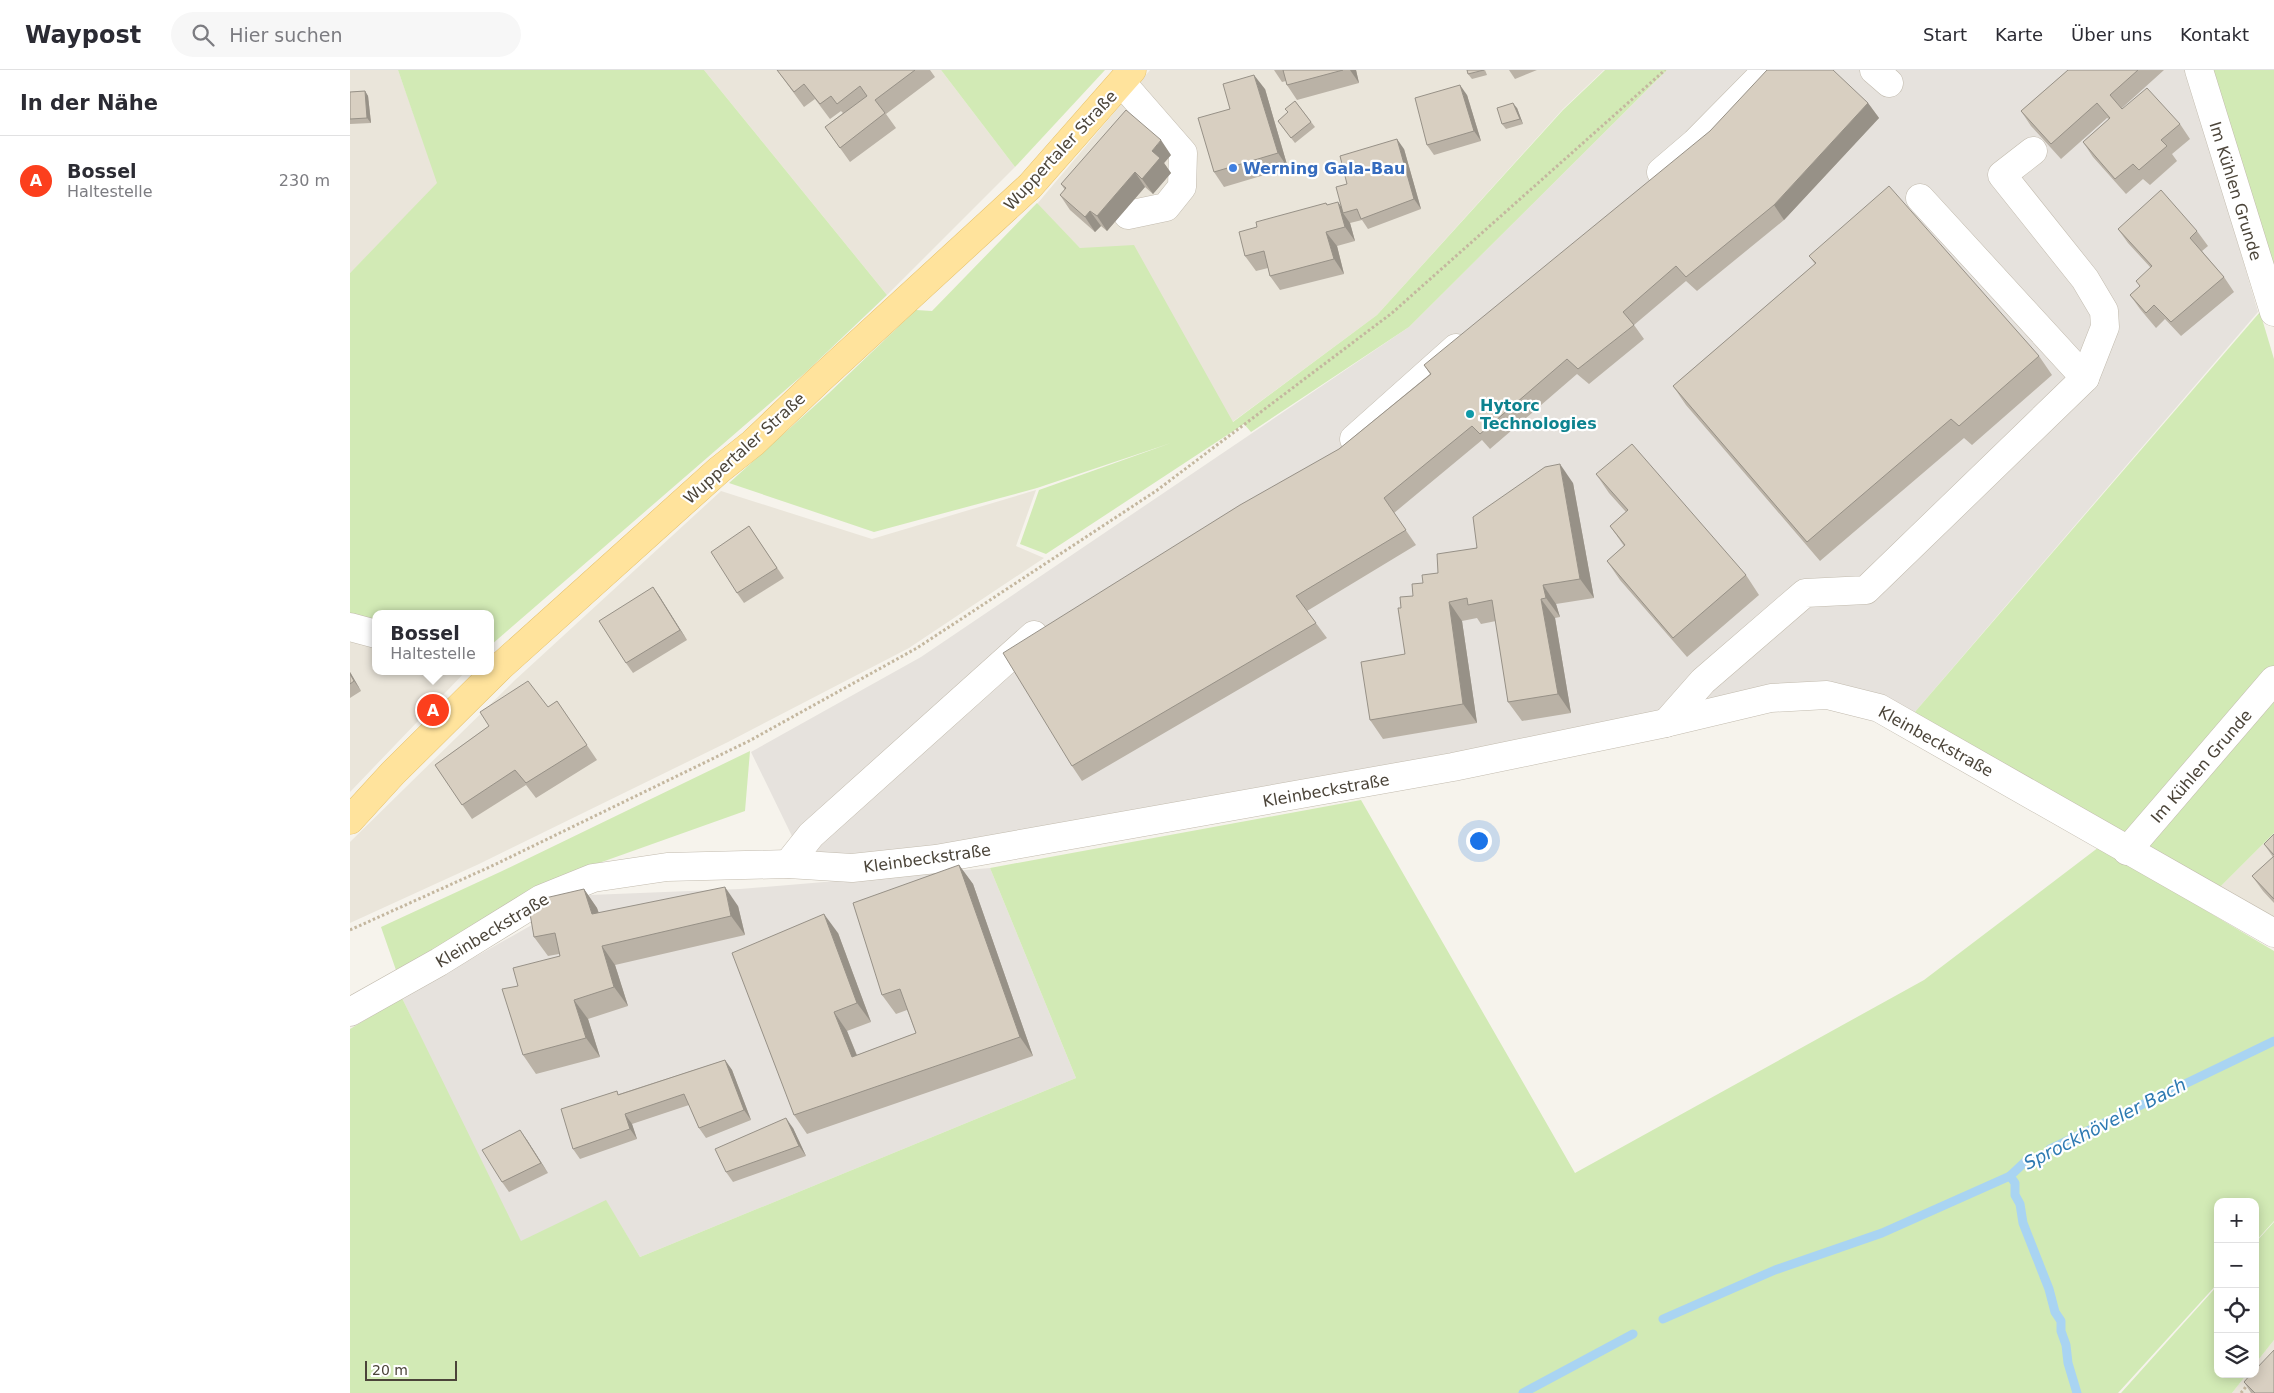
<!DOCTYPE html>
<html lang="de">
<meta charset="utf-8">
<style>
body{margin:0;font-family:"DejaVu Sans",sans-serif;background:#f7f7f7;color:#2b2b33}
.controls{position:absolute;right:15px;bottom:15px;display:grid;overflow:hidden;border-radius:10px;box-shadow:0 2px 12px #0003}
.controls button{width:45px;height:45px;display:grid;place-items:center;padding:0;border:0;border-bottom:1px solid #e1e1e2;background:#fff;color:#2b2b33;font:25px sans-serif}
.scale{position:absolute;left:15px;bottom:12px;width:92px;box-sizing:border-box;padding-left:5px;border:2px solid #4b4439;border-top:0;font-size:14px;line-height:18px;white-space:nowrap;color:#4b4439;-webkit-text-stroke:4px #fff;paint-order:stroke}
.you{position:absolute;left:1128px;top:770px;width:18px;height:18px;margin:-12px;border:4px solid #fff;border-radius:50%;background:#1a73e8;box-shadow:0 0 0 8px #1a73e833}
.badge{display:grid;place-items:center;width:32px;height:32px;border-radius:50%;background:#fc3f1d;color:#fff;font-size:16px;font-weight:700}
.pin{position:absolute;translate:-50% -50%;border:2px solid #fff;box-shadow:0 1px 5px #0006}
.popup{position:absolute;left:22px;top:540px;width:122px;height:65px;box-sizing:border-box;display:grid;place-content:center;border-radius:10px;background:#fff;filter:drop-shadow(0 1px 4px #0005);font-size:16px;white-space:nowrap;color:#7c7c81}
.popup b{font-size:19px;color:#2b2b33}
.popup::after{content:'';position:absolute;left:50%;top:100%;margin-left:-10px;border:10px solid transparent;border-top-color:#fff}
.list{margin:0;padding:0;list-style:none}
h2{display:flex;justify-content:space-between;align-items:center;height:65px;margin:0;padding:0 20px;font-size:21px}
h2 small{font-size:16px;font-weight:400;color:#7c7c81}
.list li{display:grid;grid-template-columns:32px 1fr auto;gap:15px;align-items:center;box-sizing:border-box;height:90px;padding:0 20px;border-top:1px solid #e1e1e2}
.list b{display:block;font-size:19px;white-space:nowrap}
.list p{margin:0;font-size:16px;white-space:nowrap;color:#7c7c81}
.list em{font-size:16px;font-style:normal;color:#7c7c81}
.icon{flex:none;width:28px;height:28px;fill:none;stroke:currentColor;stroke-width:2;stroke-linecap:round;stroke-linejoin:round}
.map{position:relative;flex:none;width:1924px;height:1323px;overflow:hidden}
header{display:flex;align-items:center;gap:30px;box-sizing:border-box;height:70px;padding:0 25px;background:#fff;border-bottom:1px solid #e1e1e2}
header strong{font-size:24px}
nav{display:flex;gap:28px;margin-inline-start:auto;font-size:18px}
.search{width:350px;height:45px;background:#f7f7f7;display:flex;align-items:center;gap:12px;box-sizing:border-box;padding:0 18px;border-radius:28px;color:#7c7c81;font-size:19px}
main{display:flex}
aside{flex:1;background:#fff}
.map>svg:first-child{display:block}
.residential{fill:#eae5da}
.industrial{fill:#e6e2dd}
.green{fill:#d2eab5}
.lines{fill:none;stroke-linecap:round;stroke-linejoin:round}
.stream{stroke:#a9d4f2;stroke-width:9}
.minor-casing{stroke:#c2bbae;stroke-width:29}
.major-casing{stroke:#e6c16a;stroke-width:29}
.path{stroke:#c4b79f;stroke-width:3;stroke-dasharray:2.5 2.5;stroke-linecap:butt}
.minor{stroke:#fff;stroke-width:28}
.major{stroke:#ffe39c;stroke-width:28}
.wall{fill:#bab2a6}
.shaded-wall{fill:#979187}
.building{fill:#d8cfc1;stroke:#979187}
.shop-dot{fill:#3f7fe0;stroke:#fff;stroke-width:2}
.culture-dot{fill:#0f9aa8;stroke:#fff;stroke-width:2}
.labels{text-anchor:middle;stroke-width:4.5;stroke-linejoin:round;paint-order:stroke}
.street-label{font-size:16px;fill:#4b4439;stroke:#fff}
.shop-label{font-size:16px;font-weight:bold;fill:#366cbe;stroke:#fff;text-anchor:start}
.culture-label{font-size:16px;font-weight:bold;fill:#0d838f;stroke:#fff;text-anchor:start}
.water-label{font-size:18px;font-style:italic;fill:#2e7ab2;stroke:#fff}
</style>
<header>
<strong>Waypost</strong>
<div class="search"><svg class="icon" aria-label="search" viewBox="0 0 24 24"><circle cx="10" cy="10" r="6"/><path d="M15 15l6 6"/></svg>Hier suchen</div>
<nav><a>Start</a><a>Karte</a><a>Über uns</a><a>Kontakt</a></nav>
</header>
<main>
<aside>
<h2>In der Nähe<small></small></h2>
<ul class="list">
<li><span class="badge">A</span><div><b>Bossel</b><p>Haltestelle</p></div><em>230 m</em></li>
</ul>
</aside>
<div class="map">
<svg width="1924" height="1323" viewBox="0 0 1924 1323">
<rect width="100%" height="100%" fill="#f6f3ec"/>
<g class="residential">
<path d="M 0,0 L 48,0 L 88,113 L 0,203 Z"/>
<path d="M 354,0 L 591,0 L 665,97 L 537,225 Z"/>
<path d="M 800,0 L 1254,0 L 1213,39 L 1027,245 L 881,353 L 730,178 L 687,134 Z"/>
<path d="M 686,420 L 666,476 L 694,488 L 559,578 L 378,672 L 129,794 L 0,853 L 0,772 L 164,611 L 371,421 L 522,469 Z"/>
<path d="M 0,567 L 25,574 L 26,601 L 116,601 L 0,722 Z"/>
<path d="M 1924,763 L 1924,857 L 1867,820 Z"/>
<path d="M 1924,1270 L 1924,1323 L 1882,1323 L 1897,1304 L 1905,1304 L 1905,1294 Z"/>
</g>
<g class="industrial">
<path d="M 1317,0 L 1837,0 L 1908,242 L 1564,643 L 1478,612 L 1105,687 L 751,746 L 657,766 L 456,795 L 401,682 L 571,587 L 1059,257 Z"/>
<path d="M 640,798 L 726,1008 L 290,1187 L 256,1131 L 171,1172 L 116,1063 L 52,928 L 180,856 L 240,825 L 390,819 Z"/>
</g>
<g class="green">
<path d="M 48,0 L 354,0 L 537,225 L 455,303 L 141,575 L 140,544 L 26,544 L 25,554 L 0,547 L 0,203 L 87,113 Z"/>
<path d="M 591,0 L 755,0 L 665,97 Z"/>
<path d="M 1255,0 L 1317,0 L 1059,257 L 901,362 L 894,354 L 696,484 L 670,474 L 689,420 L 821,373 L 687,418 L 524,462 L 379,413 L 479,323 L 566,240 L 582,241 L 687,133 L 730,178 L 784,175 L 883,352 L 1027,245 L 1213,40 Z"/>
<path d="M 1861,0 L 1924,0 L 1924,197 Z"/>
<path d="M 1910,242 L 1924,289 L 1924,763 L 1867,820 L 1564,643 Z"/>
<path d="M 400,681 L 395,741 L 235,798 L 47,903 L 31,857 L 150,802 Z"/>
<path d="M 1011,730 L 1225,1103 L 1574,910 L 1749,777 L 1924,881 L 1924,1151 L 1905,1172 L 1905,1132 L 1868,1132 L 1868,1213 L 1768,1323 L 0,1323 L 0,959 L 52,928 L 171,1171 L 256,1130 L 290,1187 L 726,1008 L 640,798 Z"/>
<path d="M 1924,1152 L 1924,1270 L 1905,1294 L 1905,1173 Z"/>
<path d="M 1868,1215 L 1868,1304 L 1897,1304 L 1882,1323 L 1771,1323 Z"/>
</g>
<g class="lines">
<g class="stream">
<path d="M 1660,1106 L 1665,1113 L 1665,1125 L 1670,1134 L 1673,1153 L 1699,1219 L 1705,1242 L 1711,1251 L 1711,1261 L 1716,1275 L 1718,1293 L 1727,1323"/>
<path d="M 1313,1249 L 1425,1200 L 1532,1163 L 1660,1106 L 1677,1090 L 1691,1090 L 1700,1079 L 1924,971"/>
<path d="M 1173,1323 L 1283,1264"/>
</g>
<g class="minor-casing">
<g id="minor">
<path d="M 1524,0 L 1539,13"/>
<path d="M 1849,0 L 1924,242"/>
<path d="M 772,13 L 833,83 L 832,117 L 816,137 L 778,145"/>
<path d="M 1683,81 L 1652,105 L 1735,209 L 1754,241 L 1755,257 L 1735,308"/>
<path d="M 1311,102 L 1345,73 L 1417,0"/>
<path d="M 1004,369 L 1106,278"/>
<path d="M 0,557 L 26,564"/>
<path d="M 1316,653 L 1353,611 L 1455,523 L 1516,520 L 1735,308 L 1570,128"/>
<path d="M 1777,781 L 1924,610"/>
<path d="M 438,794 L 461,765 L 684,565"/>
<path d="M 0,942 L 89,892 L 191,829 L 243,808 L 317,797 L 438,794 L 502,798 L 586,789 L 1103,697 L 1316,653 L 1421,628 L 1477,625 L 1529,638 L 1924,863"/>
</g>
</g>
<g class="major-casing">
<path id="major" d="M 0,750 L 43,703 L 151,596 L 369,400 L 403,373 L 469,310 L 680,116 L 782,0"/>
</g>
<g class="path">
<path d="M 0,860 L 144,795 L 399,671 L 567,578 L 806,421 L 1042,243 L 1315,0"/>
<path d="M 1891,1323 L 1898,1314"/>
</g>
<use href="#minor" class="minor"/>
<use href="#major" class="major"/>
</g>
<g class="wall">
<path d="M 427,0 L 580,0 L 585,7 L 536,44 L 546,58 L 500,92 L 475,57 L 493,43 L 491,41 L 480,49 L 465,29 L 454,37 Z"/>
<path d="M 924,0 L 1006,0 L 1009,13 L 947,30 L 937,15 L 936,11 L 932,12 Z"/>
<path d="M 1135,0 L 1137,5 L 1122,9 L 1118,4 Z"/>
<path d="M 1159,0 L 1187,0 L 1165,9 Z"/>
<path d="M 1718,0 L 1814,0 L 1772,38 L 1830,54 L 1840,69 L 1822,84 L 1827,91 L 1800,115 L 1793,109 L 1776,124 L 1743,87 L 1733,72 L 1759,49 L 1757,48 L 1711,89 L 1681,56 L 1671,41 Z"/>
<path d="M 915,19 L 938,98 L 874,117 L 864,102 L 880,39 Z"/>
<path d="M 15,21 L 18,26 L 21,53 L 0,54 L 0,22 Z"/>
<path d="M 1117,25 L 1131,71 L 1084,85 L 1077,75 Z"/>
<path d="M 945,31 L 965,57 L 945,73 L 928,51 L 938,42 Z"/>
<path d="M 1518,33 L 1529,48 L 1434,150 L 1347,221 L 1336,211 L 1284,255 L 1294,269 L 1239,314 L 1227,304 L 1140,379 L 1132,370 L 1044,443 L 1066,475 L 957,541 L 977,568 L 732,711 L 722,696 L 989,379 L 1080,304 L 1074,295 Z"/>
<path d="M 1167,38 L 1173,54 L 1156,59 L 1152,54 Z"/>
<path d="M 1054,79 L 1071,139 L 1018,159 L 1012,150 L 1000,153 L 1005,171 L 987,176 L 994,204 L 930,220 L 920,206 L 918,198 L 906,201 L 895,186 L 907,157 L 976,133 L 977,135 L 991,137 L 997,114 Z"/>
<path d="M 821,85 L 814,93 L 821,103 L 803,124 L 795,117 L 757,161 L 751,156 L 745,162 L 720,140 L 710,125 L 715,120 L 711,114 Z"/>
<path d="M 1768,159 L 1847,161 L 1858,176 L 1852,181 L 1874,207 L 1884,222 L 1831,266 L 1815,249 L 1806,258 L 1790,239 L 1780,225 L 1790,216 L 1801,198 L 1778,173 Z"/>
<path d="M 1459,186 L 1689,286 L 1702,305 L 1622,375 L 1614,368 L 1470,491 L 1336,335 L 1323,316 L 1465,194 Z"/>
<path d="M 1246,404 L 1396,505 L 1409,525 L 1337,587 L 1270,510 L 1257,491 L 1274,476 L 1260,456 L 1276,442 L 1259,423 Z"/>
<path d="M 1223,413 L 1244,528 L 1206,534 L 1210,547 L 1205,548 L 1221,643 L 1172,651 L 1158,632 L 1146,551 L 1131,554 L 1127,548 L 1112,551 L 1127,653 L 1033,669 L 1020,650 L 1055,584 L 1051,538 L 1063,526 L 1073,513 Z"/>
<path d="M 399,456 L 434,508 L 394,533 L 387,523 Z"/>
<path d="M 303,517 L 337,570 L 283,603 L 276,593 Z"/>
<path d="M 0,602 L 11,621 L 0,628 Z"/>
<path d="M 207,631 L 247,690 L 186,728 L 176,715 L 122,749 L 85,695 L 139,656 L 198,637 Z"/>
<path d="M 1924,764 L 1924,833 L 1913,821 L 1902,806 L 1923,787 L 1914,774 Z"/>
<path d="M 609,795 L 623,814 L 683,986 L 457,1064 L 444,1045 L 488,863 L 521,952 L 497,961 L 507,985 L 566,963 L 557,940 L 546,944 L 532,925 Z"/>
<path d="M 234,819 L 247,838 L 249,843 L 388,836 L 395,865 L 265,895 L 278,936 L 238,949 L 250,987 L 186,1004 L 173,985 L 168,916 L 210,886 L 209,884 L 198,886 L 184,867 Z"/>
<path d="M 375,990 L 382,1000 L 401,1050 L 356,1068 L 349,1058 L 339,1035 L 282,1054 L 287,1069 L 230,1089 L 223,1079 L 269,1024 Z"/>
<path d="M 443,1058 L 456,1086 L 383,1112 L 376,1102 Z"/>
<path d="M 177,1070 L 198,1103 L 159,1122 L 152,1112 Z"/>
<path d="M 1894,1312 L 1924,1323 L 1901,1323 Z"/>
</g>
<g class="shaded-wall">
<path d="M 1000,0 L 1006,0 L 1009,13 Z"/>
<path d="M 904,5 L 915,19 L 938,98 L 928,83 Z"/>
<path d="M 1110,15 L 1117,25 L 1131,71 L 1124,61 Z"/>
<path d="M 15,21 L 18,26 L 21,53 L 17,48 Z"/>
<path d="M 1163,33 L 1167,38 L 1173,54 L 1170,49 Z"/>
<path d="M 1518,33 L 1529,48 L 1434,150 L 1424,135 Z"/>
<path d="M 1047,69 L 1054,79 L 1071,139 L 1064,129 Z"/>
<path d="M 811,70 L 821,85 L 814,93 L 821,103 L 803,124 L 792,109 L 802,81 Z"/>
<path d="M 785,102 L 795,117 L 757,161 L 747,146 Z"/>
<path d="M 988,132 L 995,142 L 993,143 L 1000,153 L 1005,171 L 995,157 Z"/>
<path d="M 740,141 L 751,156 L 745,162 L 735,147 Z"/>
<path d="M 976,162 L 987,176 L 994,204 L 984,189 Z"/>
<path d="M 1210,394 L 1223,413 L 1244,528 L 1230,509 Z"/>
<path d="M 1193,515 L 1206,534 L 1210,547 L 1196,528 Z"/>
<path d="M 303,517 L 310,527 L 337,570 L 330,560 Z"/>
<path d="M 1191,529 L 1205,548 L 1221,643 L 1208,624 Z"/>
<path d="M 1099,532 L 1112,551 L 1127,653 L 1113,634 Z"/>
<path d="M 0,602 L 11,621 L 4,611 L 0,604 Z"/>
<path d="M 609,795 L 623,814 L 683,986 L 670,967 Z"/>
<path d="M 375,817 L 388,836 L 395,865 L 381,846 Z"/>
<path d="M 234,819 L 247,838 L 255,864 L 242,844 Z"/>
<path d="M 474,844 L 488,863 L 521,952 L 507,933 Z"/>
<path d="M 252,876 L 265,895 L 278,936 L 264,917 Z"/>
<path d="M 224,930 L 238,949 L 250,987 L 236,968 Z"/>
<path d="M 484,942 L 497,961 L 515,1006 L 502,987 Z"/>
<path d="M 375,990 L 382,1000 L 401,1050 L 394,1040 Z"/>
<path d="M 275,1044 L 282,1054 L 287,1069 L 280,1059 Z"/>
<path d="M 436,1048 L 443,1058 L 456,1086 L 449,1076 Z"/>
<path d="M 170,1060 L 177,1070 L 198,1103 L 191,1093 Z"/>
</g>
<g class="building">
<path d="M 427,0 L 565,0 L 525,30 L 535,43 L 490,78 L 475,57 L 517,26 L 510,16 L 487,34 L 481,26 L 470,34 L 454,14 L 444,22 Z"/>
<path d="M 933,0 L 993,0 L 937,15 Z"/>
<path d="M 1117,0 L 1134,0 L 1118,4 Z"/>
<path d="M 1417,0 L 1483,0 L 1518,33 L 1424,135 L 1336,207 L 1326,196 L 1273,242 L 1284,255 L 1228,299 L 1217,289 L 1130,364 L 1122,356 L 1034,428 L 1056,460 L 946,526 L 966,553 L 722,696 L 653,583 L 890,435 L 989,379 L 1081,304 L 1074,295 L 1360,61 Z"/>
<path d="M 1718,0 L 1788,0 L 1760,25 L 1772,39 L 1797,18 L 1830,54 L 1811,70 L 1817,76 L 1789,100 L 1783,94 L 1765,109 L 1733,72 L 1760,48 L 1747,33 L 1701,74 L 1671,41 Z"/>
<path d="M 904,5 L 928,83 L 864,102 L 848,48 L 880,39 L 873,14 Z"/>
<path d="M 1110,15 L 1124,61 L 1077,75 L 1065,28 Z"/>
<path d="M 15,21 L 17,48 L 0,49 L 0,22 Z"/>
<path d="M 945,31 L 961,52 L 941,68 L 928,51 L 938,42 L 935,39 Z"/>
<path d="M 1163,33 L 1170,49 L 1152,54 L 1147,38 Z"/>
<path d="M 776,40 L 811,70 L 802,81 L 810,88 L 792,109 L 785,102 L 747,146 L 740,141 L 735,147 L 710,125 L 716,118 L 711,114 Z"/>
<path d="M 1047,69 L 1064,129 L 1011,149 L 1007,139 L 993,143 L 986,117 L 997,114 L 990,86 Z"/>
<path d="M 1539,116 L 1689,286 L 1609,356 L 1601,349 L 1457,472 L 1323,316 L 1466,193 L 1459,186 Z"/>
<path d="M 1811,120 L 1847,161 L 1840,168 L 1874,207 L 1821,252 L 1804,235 L 1796,243 L 1780,225 L 1790,216 L 1786,211 L 1802,196 L 1768,159 Z"/>
<path d="M 988,132 L 995,157 L 976,162 L 984,189 L 920,206 L 914,181 L 895,186 L 889,162 L 907,157 L 906,152 L 976,133 L 977,135 Z"/>
<path d="M 1282,374 L 1396,505 L 1323,568 L 1257,491 L 1275,475 L 1260,456 L 1278,440 L 1246,404 Z"/>
<path d="M 1210,394 L 1230,509 L 1193,515 L 1196,528 L 1191,529 L 1208,624 L 1158,632 L 1142,530 L 1118,535 L 1117,528 L 1099,532 L 1113,634 L 1020,650 L 1011,592 L 1055,584 L 1048,538 L 1051,538 L 1050,527 L 1063,526 L 1062,514 L 1073,513 L 1072,505 L 1088,503 L 1087,484 L 1127,478 L 1123,447 L 1195,397 Z"/>
<path d="M 399,456 L 427,498 L 387,523 L 361,482 Z"/>
<path d="M 303,517 L 330,560 L 276,593 L 249,551 Z"/>
<path d="M 0,604 L 4,611 L 0,614 Z"/>
<path d="M 178,611 L 198,637 L 207,631 L 237,675 L 176,713 L 165,700 L 112,735 L 85,695 L 139,656 L 130,642 Z"/>
<path d="M 1924,764 L 1924,785 L 1914,774 Z"/>
<path d="M 1924,786 L 1924,829 L 1902,806 Z"/>
<path d="M 609,795 L 670,967 L 444,1045 L 382,883 L 474,844 L 507,933 L 484,942 L 502,987 L 566,963 L 550,919 L 532,925 L 503,833 Z"/>
<path d="M 375,817 L 381,846 L 252,876 L 264,917 L 224,930 L 236,968 L 173,985 L 152,919 L 168,916 L 163,898 L 210,886 L 205,863 L 184,867 L 178,832 L 234,819 L 242,844 Z"/>
<path d="M 375,990 L 394,1040 L 349,1058 L 334,1024 L 275,1044 L 280,1059 L 223,1079 L 211,1039 L 267,1021 L 268,1025 Z"/>
<path d="M 436,1048 L 449,1076 L 376,1102 L 365,1079 Z"/>
<path d="M 170,1060 L 191,1093 L 152,1112 L 132,1080 Z"/>
<path d="M 1924,1280 L 1924,1323 L 1905,1323 L 1894,1312 L 1901,1304 L 1905,1304 L 1905,1300 Z"/>
</g>
<circle class="shop-dot" cx="883" cy="98" r="5"/>
<circle class="culture-dot" cx="1120" cy="344" r="5"/>
<g class="labels">
<g class="street-label">
<text transform="translate(710 80) rotate(-47)" y="6">Wuppertaler Straße</text>
<text transform="translate(1886 121) rotate(73)" y="6">Im Kühlen Grunde</text>
<text transform="translate(394 378) rotate(-42)" y="6">Wuppertaler Straße</text>
<text transform="translate(1586 671) rotate(29)" y="6">Kleinbeckstraße</text>
<text transform="translate(1851 696) rotate(-49)" y="6">Im Kühlen Grunde</text>
<text transform="translate(976 720) rotate(-10)" y="6">Kleinbeckstraße</text>
<text transform="translate(577 788) rotate(-8)" y="6">Kleinbeckstraße</text>
<text transform="translate(142 860) rotate(-31)" y="6">Kleinbeckstraße</text>
</g>
<g class="shop-label">
<text x="893" y="104">Werning Gala-Bau</text>
</g>
<g class="culture-label">
<text x="1130" y="341">Hytorc<tspan x="1130" dy="18">Technologies</tspan></text>
</g>
<g class="water-label">
<text transform="translate(1755 1054) rotate(-27)" y="6">Sprockhöveler Bach</text>
</g>
</g>
</svg>
<div class="controls">
<button>+</button>
<button>−</button>
<button><svg class="icon" aria-label="locate" viewBox="0 0 24 24"><circle cx="12" cy="12" r="6"/><path d="M12 2v4M12 18v4M2 12h4M18 12h4"/></svg></button>
<button><svg class="icon" aria-label="layers" viewBox="0 0 24 24"><path d="M12 4l9 5-9 5-9-5zM3 14l9 5 9-5"/></svg></button>
</div>
<div class="scale">20 m</div>
<div class="you"></div>
<div class="pin badge" style="left:83px;top:640px">A</div>
<div class="popup"><b>Bossel</b>Haltestelle</div>
</div>
</main>
